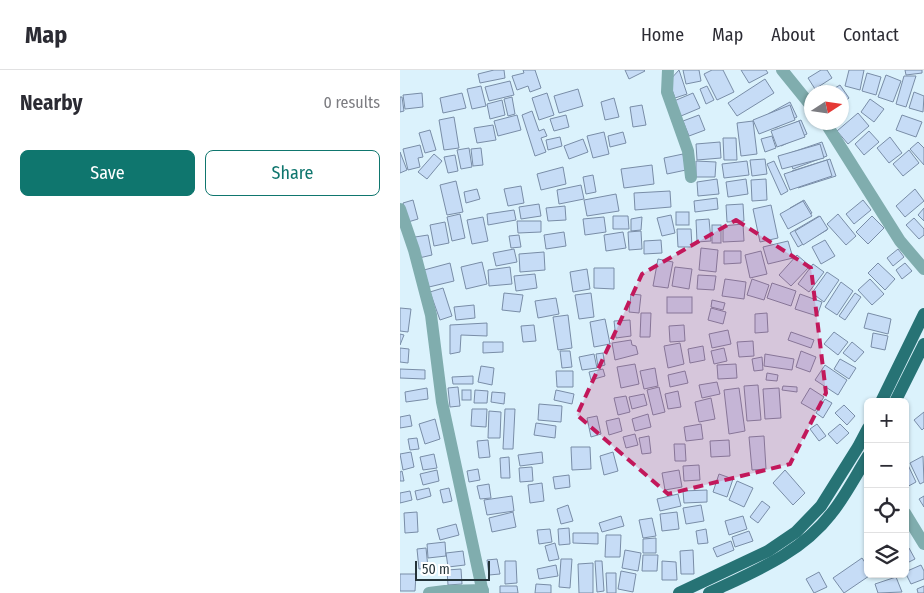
<!DOCTYPE html>
<meta charset="utf-8">
<style>
body{margin:0;font-family:"Fira Sans Condensed",sans-serif;background:#f7f7f7;color:#2b2b33}
.controls{position:absolute;right:15px;bottom:15px;display:grid;overflow:hidden;border-radius:8px;box-shadow:0 1px 4px #0004}
.controls button{width:45px;height:45px;display:grid;place-items:center;padding:0;border:0;border-bottom:1px solid #e1e1e2;background:#fff;color:#2b2b33;font:25px sans-serif}
.compass{position:absolute;left:404px;top:15px;width:45px;height:45px;border-radius:50%;background:#fff;box-shadow:0 1px 4px #0004;rotate:78deg}
.scale{position:absolute;left:15px;bottom:12px;width:75px;box-sizing:border-box;padding-left:5px;border:2px solid #243339;border-top:0;font-size:14px;line-height:18px;white-space:nowrap;color:#243339;-webkit-text-stroke:4px #fff;paint-order:stroke}
.list{margin:0;padding:0;list-style:none}
h2{display:flex;justify-content:space-between;align-items:center;height:65px;margin:0;padding:0 20px;font-size:21px}
h2 small{font-size:16px;font-weight:400;color:#7c7c81}
.actions{display:flex;gap:10px;padding:15px 20px}
.actions a{flex:1;padding:11px 0;border:1px solid #0f766e;border-radius:8px;text-align:center;font-size:18px;color:#0f766e}
.actions .main{background:#0f766e;color:#fff}
.icon{flex:none;width:28px;height:28px;fill:none;stroke:currentColor;stroke-width:2;stroke-linecap:round;stroke-linejoin:round}
.map{position:relative;flex:none;width:524px;height:523px;overflow:hidden}
header{display:flex;align-items:center;gap:30px;box-sizing:border-box;height:70px;padding:0 25px;background:#fff;border-bottom:1px solid #e1e1e2}
header strong{font-size:24px}
nav{display:flex;gap:28px;margin-inline-start:auto;font-size:18px}
main{display:flex}
aside{flex:1;background:#fff}
.map>svg:first-child{display:block}
.building{fill:#c6dcf6;stroke:#798da7}
.lines{fill:none;stroke-linecap:round;stroke-linejoin:round}
.minor{stroke:#80adae;stroke-width:12}
.major{stroke:#277375;stroke-width:12}
.marked{fill:#c2185b;fill-opacity:0.2;stroke:#c2185b;stroke-width:4;stroke-dasharray:10 6;stroke-linejoin:round}
</style>
<header>
<strong>Map</strong>
<nav><a>Home</a><a>Map</a><a>About</a><a>Contact</a></nav>
</header>
<main>
<aside>
<h2>Nearby<small>0 results</small></h2>
<ul class="list">
</ul>
<div class="actions"><a class="main">Save</a><a>Share</a></div>
</aside>
<div class="map">
<svg width="524" height="523" viewBox="0 0 524 523">
<rect width="100%" height="100%" fill="#dbf2fc"/>
<g class="building">
<path d="M 94,0 L 104,0 L 105,8 L 80,13 L 78,4 Z"/>
<path d="M 123,0 L 135,0 L 141,18 L 130,22 L 128,16 L 117,20 L 112,6 L 124,3 Z"/>
<path d="M 225,0 L 244,0 L 245,1 L 229,9 Z"/>
<path d="M 279,0 L 287,24 L 275,28 L 269,11 Z"/>
<path d="M 283,0 L 299,0 L 301,11 L 286,14 Z"/>
<path d="M 312,0 L 323,0 L 334,22 L 317,30 L 304,4 Z"/>
<path d="M 341,0 L 366,0 L 368,3 L 349,13 Z"/>
<path d="M 421,0 L 427,0 L 432,8 L 415,19 L 408,8 Z"/>
<path d="M 449,0 L 464,0 L 460,20 L 445,16 Z"/>
<path d="M 505,0 L 522,0 L 522,3 L 506,5 Z"/>
<path d="M 467,3 L 481,7 L 476,25 L 462,21 Z"/>
<path d="M 486,5 L 501,11 L 493,32 L 478,27 Z"/>
<path d="M 504,6 L 516,6 L 506,37 L 496,34 Z"/>
<path d="M 365,9 L 374,23 L 337,46 L 328,33 Z"/>
<path d="M 110,11 L 114,25 L 89,31 L 85,17 Z"/>
<path d="M 440,15 L 449,28 L 442,34 L 442,22 L 428,22 Z"/>
<path d="M 81,16 L 86,36 L 72,39 L 67,19 Z"/>
<path d="M 307,16 L 314,30 L 306,34 L 300,19 Z"/>
<path d="M 178,19 L 183,36 L 159,43 L 154,26 Z"/>
<path d="M 514,22 L 524,26 L 523,42 L 509,38 Z"/>
<path d="M 22,23 L 23,37 L 5,39 L 3,25 Z"/>
<path d="M 62,23 L 66,38 L 43,43 L 40,28 Z"/>
<path d="M 147,23 L 154,45 L 139,50 L 132,28 Z"/>
<path d="M 293,23 L 300,38 L 281,46 L 274,31 Z"/>
<path d="M 0,27 L 2,27 L 4,41 L 0,42 Z"/>
<path d="M 112,27 L 115,44 L 108,46 L 104,29 Z"/>
<path d="M 214,28 L 219,47 L 205,50 L 201,32 Z"/>
<path d="M 470,29 L 484,39 L 474,52 L 461,42 Z"/>
<path d="M 102,30 L 105,45 L 90,49 L 87,34 Z"/>
<path d="M 390,32 L 397,47 L 375,58 L 368,44 Z"/>
<path d="M 242,35 L 246,55 L 233,57 L 230,37 Z"/>
<path d="M 390,35 L 395,50 L 359,64 L 353,50 Z"/>
<path d="M 442,40 L 446,47 L 442,51 Z"/>
<path d="M 132,41 L 139,61 L 144,59 L 147,66 L 141,68 L 146,82 L 135,86 L 122,45 Z"/>
<path d="M 458,43 L 469,56 L 448,74 L 437,61 Z"/>
<path d="M 117,45 L 121,60 L 98,66 L 94,51 Z"/>
<path d="M 166,45 L 169,57 L 154,61 L 150,49 Z"/>
<path d="M 299,45 L 305,60 L 289,66 L 283,51 Z"/>
<path d="M 502,45 L 522,52 L 516,67 L 496,60 Z"/>
<path d="M 54,47 L 59,78 L 44,80 L 39,50 Z"/>
<path d="M 401,50 L 407,64 L 381,76 L 374,62 Z"/>
<path d="M 353,51 L 357,84 L 341,86 L 337,53 Z"/>
<path d="M 399,51 L 405,67 L 377,77 L 371,61 Z"/>
<path d="M 93,55 L 96,70 L 77,73 L 74,58 Z"/>
<path d="M 30,60 L 36,80 L 25,83 L 19,63 Z"/>
<path d="M 469,61 L 479,72 L 464,85 L 455,74 Z"/>
<path d="M 204,62 L 209,84 L 193,88 L 187,66 Z"/>
<path d="M 223,62 L 226,73 L 210,77 L 208,66 Z"/>
<path d="M 372,66 L 376,78 L 365,82 L 361,69 Z"/>
<path d="M 160,67 L 162,76 L 148,80 L 146,70 Z"/>
<path d="M 490,67 L 502,83 L 489,93 L 477,78 Z"/>
<path d="M 323,68 L 336,68 L 337,90 L 324,90 Z"/>
<path d="M 183,69 L 188,82 L 169,89 L 164,76 Z"/>
<path d="M 320,72 L 321,88 L 297,90 L 296,74 Z"/>
<path d="M 422,72 L 427,86 L 393,99 L 387,84 Z"/>
<path d="M 518,72 L 524,78 L 524,95 L 510,79 Z"/>
<path d="M 420,74 L 424,88 L 382,99 L 378,86 Z"/>
<path d="M 20,75 L 23,87 L 18,88 L 20,97 L 8,100 L 3,79 Z"/>
<path d="M 69,78 L 72,97 L 61,99 L 57,80 Z"/>
<path d="M 81,78 L 83,95 L 73,96 L 71,79 Z"/>
<path d="M 509,80 L 519,93 L 503,106 L 493,94 Z"/>
<path d="M 0,82 L 7,100 L 0,103 Z"/>
<path d="M 34,84 L 42,91 L 27,109 L 18,102 Z"/>
<path d="M 283,84 L 286,100 L 267,104 L 264,88 Z"/>
<path d="M 55,85 L 58,101 L 48,103 L 44,87 Z"/>
<path d="M 365,89 L 367,104 L 352,106 L 350,90 Z"/>
<path d="M 430,89 L 436,106 L 398,118 L 392,101 Z"/>
<path d="M 427,90 L 432,106 L 390,120 L 384,104 Z"/>
<path d="M 296,91 L 316,92 L 315,107 L 296,107 Z"/>
<path d="M 347,91 L 349,105 L 324,108 L 322,94 Z"/>
<path d="M 374,91 L 388,121 L 381,125 L 367,94 Z"/>
<path d="M 252,95 L 254,114 L 224,118 L 221,99 Z"/>
<path d="M 163,97 L 166,114 L 141,120 L 137,104 Z"/>
<path d="M 193,105 L 196,122 L 186,124 L 183,107 Z"/>
<path d="M 317,109 L 319,124 L 298,126 L 297,112 Z"/>
<path d="M 346,109 L 348,124 L 328,127 L 326,112 Z"/>
<path d="M 366,109 L 367,130 L 352,131 L 351,110 Z"/>
<path d="M 56,111 L 63,142 L 47,145 L 40,115 Z"/>
<path d="M 181,115 L 184,129 L 159,134 L 157,120 Z"/>
<path d="M 121,116 L 124,133 L 108,136 L 104,119 Z"/>
<path d="M 77,119 L 80,129 L 66,133 L 64,122 Z"/>
<path d="M 515,119 L 524,131 L 505,147 L 496,136 Z"/>
<path d="M 270,121 L 271,137 L 235,140 L 234,123 Z"/>
<path d="M 216,124 L 219,141 L 187,146 L 184,130 Z"/>
<path d="M 317,128 L 318,139 L 295,142 L 294,131 Z"/>
<path d="M 13,130 L 18,149 L 8,152 L 3,133 Z"/>
<path d="M 404,130 L 412,143 L 398,151 L 390,138 Z"/>
<path d="M 463,130 L 471,140 L 454,154 L 446,144 Z"/>
<path d="M 403,131 L 412,146 L 388,159 L 380,144 Z"/>
<path d="M 139,134 L 141,146 L 121,149 L 119,137 Z"/>
<path d="M 343,134 L 344,151 L 327,152 L 326,135 Z"/>
<path d="M 371,135 L 378,168 L 360,172 L 353,139 Z"/>
<path d="M 165,136 L 166,150 L 148,151 L 146,138 Z"/>
<path d="M 524,138 L 524,151 L 518,145 Z"/>
<path d="M 114,140 L 116,150 L 88,155 L 87,144 Z"/>
<rect x="276" y="142" width="13" height="13"/>
<path d="M 60,144 L 65,168 L 52,171 L 47,147 Z"/>
<path d="M 438,144 L 456,166 L 446,175 L 427,154 Z"/>
<path d="M 271,145 L 275,163 L 262,166 L 257,148 Z"/>
<path d="M 213,146 L 228,146 L 229,159 L 213,159 Z"/>
<path d="M 419,146 L 427,160 L 398,177 L 390,163 Z"/>
<path d="M 420,146 L 428,159 L 403,175 L 395,161 Z"/>
<path d="M 472,146 L 484,158 L 468,174 L 456,162 Z"/>
<path d="M 83,147 L 88,171 L 72,174 L 67,150 Z"/>
<path d="M 204,147 L 206,162 L 185,165 L 183,149 Z"/>
<path d="M 242,147 L 241,160 L 231,161 L 231,149 Z"/>
<path d="M 514,148 L 524,159 L 524,165 L 519,169 L 506,155 Z"/>
<path d="M 309,149 L 311,171 L 297,172 L 296,150 Z"/>
<path d="M 117,151 L 141,151 L 141,162 L 118,163 Z"/>
<path d="M 45,152 L 49,173 L 34,176 L 30,155 Z"/>
<path d="M 343,154 L 344,171 L 323,172 L 323,156 Z"/>
<rect x="312" y="155" width="9" height="18"/>
<path d="M 277,159 L 291,159 L 292,177 L 278,177 Z"/>
<path d="M 241,161 L 242,179 L 229,180 L 228,162 Z"/>
<path d="M 164,162 L 166,176 L 146,179 L 144,165 Z"/>
<path d="M 223,162 L 226,178 L 206,181 L 204,165 Z"/>
<path d="M 28,165 L 32,185 L 19,188 L 15,167 Z"/>
<path d="M 119,165 L 121,177 L 111,178 L 109,166 Z"/>
<path d="M 261,170 L 262,183 L 244,184 L 244,171 Z"/>
<path d="M 425,170 L 435,186 L 421,194 L 412,177 Z"/>
<path d="M 388,171 L 393,188 L 368,194 L 363,177 Z"/>
<path d="M 301,178 L 318,180 L 316,202 L 299,200 Z"/>
<path d="M 114,179 L 117,192 L 96,196 L 93,183 Z"/>
<path d="M 498,179 L 504,187 L 493,196 L 487,188 Z"/>
<path d="M 324,181 L 341,181 L 341,193 L 324,194 Z"/>
<path d="M 361,181 L 367,204 L 350,208 L 345,185 Z"/>
<path d="M 144,182 L 145,200 L 120,202 L 119,184 Z"/>
<path d="M 397,185 L 410,196 L 391,216 L 379,205 Z"/>
<path d="M 258,189 L 273,192 L 268,218 L 253,216 Z"/>
<path d="M 82,192 L 87,214 L 66,219 L 61,197 Z"/>
<path d="M 50,193 L 54,211 L 29,217 L 24,200 Z"/>
<path d="M 478,193 L 495,209 L 485,220 L 468,203 Z"/>
<path d="M 505,193 L 512,201 L 502,209 L 496,200 Z"/>
<path d="M 413,194 L 424,202 L 409,222 L 398,214 Z"/>
<path d="M 110,197 L 112,214 L 89,216 L 88,200 Z"/>
<path d="M 275,197 L 292,199 L 289,219 L 272,216 Z"/>
<path d="M 194,198 L 214,198 L 214,219 L 194,218 Z"/>
<path d="M 187,199 L 190,219 L 173,222 L 170,202 Z"/>
<path d="M 427,202 L 439,210 L 424,232 L 412,223 Z"/>
<path d="M 135,204 L 137,218 L 116,221 L 114,206 Z"/>
<path d="M 298,205 L 316,206 L 314,220 L 297,219 Z"/>
<path d="M 325,209 L 346,212 L 344,229 L 322,226 Z"/>
<path d="M 352,209 L 369,215 L 364,230 L 347,225 Z"/>
<path d="M 470,209 L 484,224 L 472,235 L 458,220 Z"/>
<path d="M 441,212 L 453,221 L 437,245 L 425,237 Z"/>
<path d="M 372,213 L 396,221 L 391,236 L 367,228 Z"/>
<path d="M 43,218 L 52,246 L 40,250 L 30,222 Z"/>
<path d="M 104,223 L 123,225 L 120,242 L 102,240 Z"/>
<path d="M 191,223 L 194,247 L 179,249 L 175,225 Z"/>
<path d="M 455,223 L 461,227 L 445,250 L 439,246 Z"/>
<path d="M 231,224 L 241,225 L 239,243 L 229,242 Z"/>
<path d="M 400,224 L 422,232 L 417,246 L 395,239 Z"/>
<rect x="267" y="227" width="25" height="16"/>
<path d="M 156,228 L 159,244 L 138,248 L 135,231 Z"/>
<path d="M 312,230 L 325,233 L 323,240 L 311,237 Z"/>
<path d="M 74,235 L 75,248 L 56,250 L 54,237 Z"/>
<path d="M 0,238 L 11,239 L 8,262 L 0,261 Z"/>
<path d="M 311,238 L 326,242 L 323,254 L 308,250 Z"/>
<path d="M 241,243 L 251,243 L 250,267 L 240,267 Z"/>
<path d="M 367,243 L 368,262 L 355,263 L 355,244 Z"/>
<path d="M 468,243 L 491,249 L 488,264 L 464,258 Z"/>
<path d="M 168,245 L 172,278 L 158,280 L 153,247 Z"/>
<path d="M 205,249 L 210,274 L 194,277 L 190,252 Z"/>
<path d="M 230,250 L 231,266 L 216,268 L 214,251 Z"/>
<path d="M 87,253 L 87,266 L 61,265 L 60,282 L 50,284 L 50,255 Z"/>
<path d="M 134,255 L 136,271 L 123,272 L 121,256 Z"/>
<path d="M 284,255 L 285,271 L 270,272 L 269,256 Z"/>
<path d="M 328,260 L 331,274 L 312,278 L 309,264 Z"/>
<path d="M 391,262 L 414,270 L 411,278 L 388,270 Z"/>
<path d="M 434,262 L 448,272 L 438,285 L 424,274 Z"/>
<path d="M 473,263 L 488,266 L 485,280 L 471,277 Z"/>
<path d="M 0,264 L 4,265 L 0,275 Z"/>
<path d="M 231,270 L 232,275 L 236,276 L 238,284 L 215,290 L 212,273 Z"/>
<path d="M 353,271 L 354,286 L 339,287 L 337,272 Z"/>
<path d="M 83,272 L 103,272 L 103,282 L 83,283 Z"/>
<path d="M 452,272 L 464,282 L 455,292 L 443,283 Z"/>
<path d="M 280,273 L 284,294 L 268,298 L 264,276 Z"/>
<path d="M 303,276 L 305,290 L 290,293 L 288,279 Z"/>
<path d="M 0,278 L 9,279 L 8,293 L 0,292 Z"/>
<path d="M 324,278 L 327,291 L 314,294 L 311,281 Z"/>
<path d="M 160,281 L 170,281 L 172,297 L 162,298 Z"/>
<path d="M 401,281 L 416,287 L 410,302 L 396,297 Z"/>
<path d="M 203,283 L 205,295 L 198,297 L 196,284 Z"/>
<path d="M 194,284 L 197,298 L 182,300 L 179,287 Z"/>
<path d="M 365,284 L 394,289 L 392,300 L 364,296 Z"/>
<path d="M 362,287 L 363,300 L 354,301 L 352,289 Z"/>
<path d="M 440,289 L 456,298 L 449,309 L 434,299 Z"/>
<path d="M 235,294 L 239,314 L 221,318 L 217,297 Z"/>
<path d="M 336,294 L 337,308 L 318,309 L 317,295 Z"/>
<path d="M 425,295 L 447,310 L 438,325 L 415,310 Z"/>
<path d="M 81,296 L 94,298 L 92,315 L 78,312 Z"/>
<path d="M 255,298 L 258,316 L 244,319 L 240,301 Z"/>
<path d="M 0,299 L 25,300 L 25,309 L 0,308 Z"/>
<path d="M 203,299 L 205,306 L 191,310 L 189,302 Z"/>
<path d="M 156,301 L 173,301 L 173,317 L 157,317 Z"/>
<path d="M 285,301 L 288,313 L 270,317 L 268,305 Z"/>
<path d="M 367,303 L 378,305 L 377,311 L 366,310 Z"/>
<path d="M 73,306 L 73,314 L 53,314 L 52,307 Z"/>
<path d="M 317,312 L 320,324 L 302,328 L 299,315 Z"/>
<path d="M 358,315 L 361,350 L 347,351 L 344,316 Z"/>
<path d="M 383,316 L 397,317 L 397,322 L 382,320 Z"/>
<path d="M 58,317 L 60,336 L 50,337 L 48,318 Z"/>
<path d="M 259,317 L 265,342 L 253,345 L 247,320 Z"/>
<path d="M 27,318 L 28,329 L 6,332 L 5,322 Z"/>
<path d="M 339,318 L 345,361 L 329,364 L 324,320 Z"/>
<path d="M 379,318 L 381,348 L 365,349 L 363,319 Z"/>
<path d="M 410,318 L 424,327 L 415,341 L 401,333 Z"/>
<rect x="62" y="320" width="9" height="10"/>
<path d="M 75,320 L 88,321 L 87,333 L 74,333 Z"/>
<path d="M 156,320 L 174,324 L 172,334 L 154,330 Z"/>
<path d="M 278,321 L 281,337 L 268,339 L 265,324 Z"/>
<path d="M 92,322 L 105,323 L 104,334 L 91,332 Z"/>
<path d="M 244,324 L 247,335 L 232,339 L 229,327 Z"/>
<path d="M 226,326 L 230,342 L 218,345 L 214,328 Z"/>
<path d="M 311,328 L 315,349 L 299,352 L 295,332 Z"/>
<path d="M 425,329 L 432,333 L 423,348 L 416,343 Z"/>
<path d="M 139,334 L 162,336 L 161,352 L 138,350 Z"/>
<path d="M 444,335 L 455,346 L 447,355 L 435,343 Z"/>
<path d="M 72,339 L 87,339 L 86,357 L 71,356 Z"/>
<path d="M 105,339 L 115,339 L 113,379 L 103,379 Z"/>
<path d="M 89,341 L 101,342 L 100,368 L 88,368 Z"/>
<path d="M 524,342 L 524,358 L 522,360 L 514,350 Z"/>
<path d="M 248,344 L 251,357 L 235,361 L 232,349 Z"/>
<path d="M 10,345 L 12,356 L 0,358 L 0,347 Z"/>
<path d="M 197,346 L 201,364 L 191,367 L 187,348 Z"/>
<path d="M 219,348 L 222,361 L 209,365 L 206,351 Z"/>
<path d="M 35,349 L 40,369 L 25,374 L 19,354 Z"/>
<path d="M 136,353 L 156,356 L 155,368 L 134,365 Z"/>
<path d="M 301,354 L 303,369 L 286,371 L 284,357 Z"/>
<path d="M 417,354 L 426,366 L 419,371 L 410,359 Z"/>
<path d="M 440,354 L 449,363 L 437,374 L 428,364 Z"/>
<path d="M 235,364 L 238,375 L 226,378 L 223,367 Z"/>
<path d="M 249,366 L 251,383 L 242,384 L 239,368 Z"/>
<path d="M 364,366 L 366,399 L 352,400 L 349,367 Z"/>
<path d="M 17,368 L 19,379 L 10,380 L 8,369 Z"/>
<path d="M 88,370 L 90,387 L 79,388 L 77,371 Z"/>
<path d="M 329,370 L 330,386 L 311,387 L 310,371 Z"/>
<path d="M 274,374 L 285,374 L 286,391 L 275,391 Z"/>
<path d="M 171,377 L 190,377 L 191,399 L 172,400 Z"/>
<path d="M 11,382 L 14,397 L 3,400 L 0,384 Z"/>
<path d="M 142,382 L 143,393 L 120,396 L 118,385 Z"/>
<path d="M 213,382 L 218,401 L 204,405 L 200,386 Z"/>
<path d="M 34,384 L 37,398 L 23,400 L 20,387 Z"/>
<path d="M 523,386 L 524,412 L 520,414 L 510,393 Z"/>
<path d="M 109,387 L 110,408 L 101,408 L 100,388 Z"/>
<path d="M 299,395 L 300,410 L 284,411 L 283,396 Z"/>
<path d="M 508,395 L 516,412 L 505,418 L 505,396 Z"/>
<path d="M 132,397 L 133,411 L 120,412 L 119,398 Z"/>
<path d="M 78,399 L 80,410 L 69,412 L 67,401 Z"/>
<path d="M 37,400 L 39,411 L 23,415 L 20,404 Z"/>
<path d="M 279,400 L 282,417 L 265,420 L 262,403 Z"/>
<path d="M 385,400 L 405,423 L 393,435 L 373,413 Z"/>
<path d="M 2,401 L 4,411 L 0,411 L 0,402 Z"/>
<path d="M 319,404 L 333,409 L 327,427 L 313,422 Z"/>
<path d="M 169,405 L 170,417 L 155,419 L 153,407 Z"/>
<path d="M 337,411 L 353,418 L 344,437 L 329,430 Z"/>
<path d="M 142,413 L 144,431 L 130,433 L 128,415 Z"/>
<path d="M 89,414 L 91,428 L 80,429 L 77,416 Z"/>
<path d="M 29,418 L 31,426 L 17,430 L 15,421 Z"/>
<path d="M 49,418 L 52,431 L 43,433 L 40,420 Z"/>
<path d="M 307,420 L 307,432 L 284,433 L 283,421 Z"/>
<path d="M 10,421 L 12,430 L 0,433 L 0,423 Z"/>
<path d="M 278,424 L 281,436 L 260,441 L 257,429 Z"/>
<path d="M 112,426 L 114,441 L 87,445 L 84,430 Z"/>
<path d="M 524,426 L 524,437 L 519,429 Z"/>
<path d="M 362,431 L 370,437 L 358,453 L 350,447 Z"/>
<path d="M 168,435 L 173,451 L 161,454 L 157,439 Z"/>
<path d="M 301,435 L 304,451 L 286,454 L 283,438 Z"/>
<path d="M 17,442 L 18,462 L 5,463 L 4,443 Z"/>
<path d="M 113,442 L 116,457 L 92,462 L 89,448 Z"/>
<path d="M 277,442 L 279,459 L 262,461 L 260,444 Z"/>
<path d="M 221,446 L 224,456 L 202,462 L 199,453 Z"/>
<path d="M 343,446 L 347,459 L 329,465 L 325,451 Z"/>
<path d="M 252,448 L 256,466 L 243,468 L 239,450 Z"/>
<path d="M 56,454 L 59,465 L 40,470 L 37,459 Z"/>
<path d="M 169,458 L 170,474 L 159,475 L 158,459 Z"/>
<path d="M 150,459 L 152,472 L 139,474 L 137,460 Z"/>
<path d="M 306,459 L 308,473 L 298,474 L 296,461 Z"/>
<path d="M 349,461 L 353,471 L 335,477 L 332,467 Z"/>
<path d="M 173,463 L 198,463 L 198,474 L 173,473 Z"/>
<path d="M 206,465 L 221,465 L 220,487 L 205,487 Z"/>
<path d="M 256,468 L 256,483 L 243,483 L 243,469 Z"/>
<path d="M 331,471 L 334,480 L 317,487 L 313,478 Z"/>
<path d="M 45,472 L 46,486 L 28,488 L 27,474 Z"/>
<path d="M 155,473 L 159,489 L 149,491 L 145,476 Z"/>
<path d="M 26,478 L 28,498 L 19,499 L 17,479 Z"/>
<path d="M 509,478 L 515,489 L 505,494 L 505,480 Z"/>
<path d="M 225,480 L 241,483 L 238,501 L 222,498 Z"/>
<path d="M 293,480 L 294,504 L 281,504 L 280,481 Z"/>
<path d="M 63,481 L 65,495 L 48,497 L 46,483 Z"/>
<path d="M 243,485 L 258,485 L 257,501 L 242,501 Z"/>
<path d="M 462,488 L 468,497 L 468,504 L 472,504 L 444,523 L 433,508 Z"/>
<path d="M 97,489 L 100,504 L 89,505 L 87,490 Z"/>
<path d="M 161,489 L 172,489 L 170,518 L 159,517 Z"/>
<path d="M 105,491 L 116,491 L 117,513 L 105,514 Z"/>
<path d="M 195,491 L 202,491 L 204,521 L 197,522 Z"/>
<path d="M 262,491 L 276,492 L 277,510 L 262,510 Z"/>
<path d="M 193,493 L 193,523 L 179,523 L 178,494 Z"/>
<path d="M 156,495 L 158,506 L 139,509 L 137,499 Z"/>
<path d="M 521,495 L 524,501 L 524,509 L 511,514 L 505,502 Z"/>
<path d="M 61,499 L 62,514 L 48,515 L 47,500 Z"/>
<path d="M 221,501 L 236,504 L 233,522 L 218,519 Z"/>
<path d="M 419,502 L 427,517 L 414,523 L 406,509 Z"/>
<path d="M 206,503 L 216,503 L 216,523 L 207,523 Z"/>
<path d="M 0,504 L 16,504 L 15,521 L 0,521 Z"/>
<path d="M 496,507 L 502,522 L 478,523 L 475,514 Z"/>
<path d="M 136,514 L 151,515 L 151,523 L 135,523 Z"/>
<path d="M 100,516 L 117,516 L 118,523 L 100,523 Z"/>
<path d="M 524,516 L 524,523 L 518,523 L 517,519 Z"/>
</g>
<g class="lines">
<g class="minor">
<path d="M 268,0 L 267,22 L 288,81 L 291,107"/>
<path d="M 382,0 L 412,37"/>
<path d="M 425,52 L 500,171 L 524,199"/>
<path d="M 0,139 L 14,180 L 31,245 L 42,332 L 83,523"/>
<path d="M 505,443 L 524,474"/>
<path d="M 29,523 L 45,521 L 83,520"/>
</g>
<g class="major">
<path d="M 481,332 L 524,244"/>
<path d="M 495,332 L 524,274"/>
<path d="M 279,523 L 368,481 L 396,462 L 421,436 L 458,377 L 468,358"/>
<path d="M 309,523 C 353,502 400,484 431,444 C 445,427 456,405 468,386"/>
</g>
</g>
<path class="marked" d="M 336,150 L 411,198 L 426,323 L 390,394 L 268,424 L 177,345 L 242,204 Z"/>
</svg>
<div class="controls">
<button>+</button>
<button>−</button>
<button><svg class="icon" aria-label="locate" viewBox="0 0 24 24"><circle cx="12" cy="12" r="6"/><path d="M12 2v4M12 18v4M2 12h4M18 12h4"/></svg></button>
<button><svg class="icon" aria-label="layers" viewBox="0 0 24 24"><path d="M12 4l9 5-9 5-9-5zM3 14l9 5 9-5"/></svg></button>
</div>
<svg class="compass" viewBox="-18 -18 36 36"><path d="M0-13l5 13h-10z" fill="#e53935"/><path d="M0 13l5-13h-10z" fill="#7c7c81"/></svg>
<div class="scale">50 m</div>
</div>
</main>
